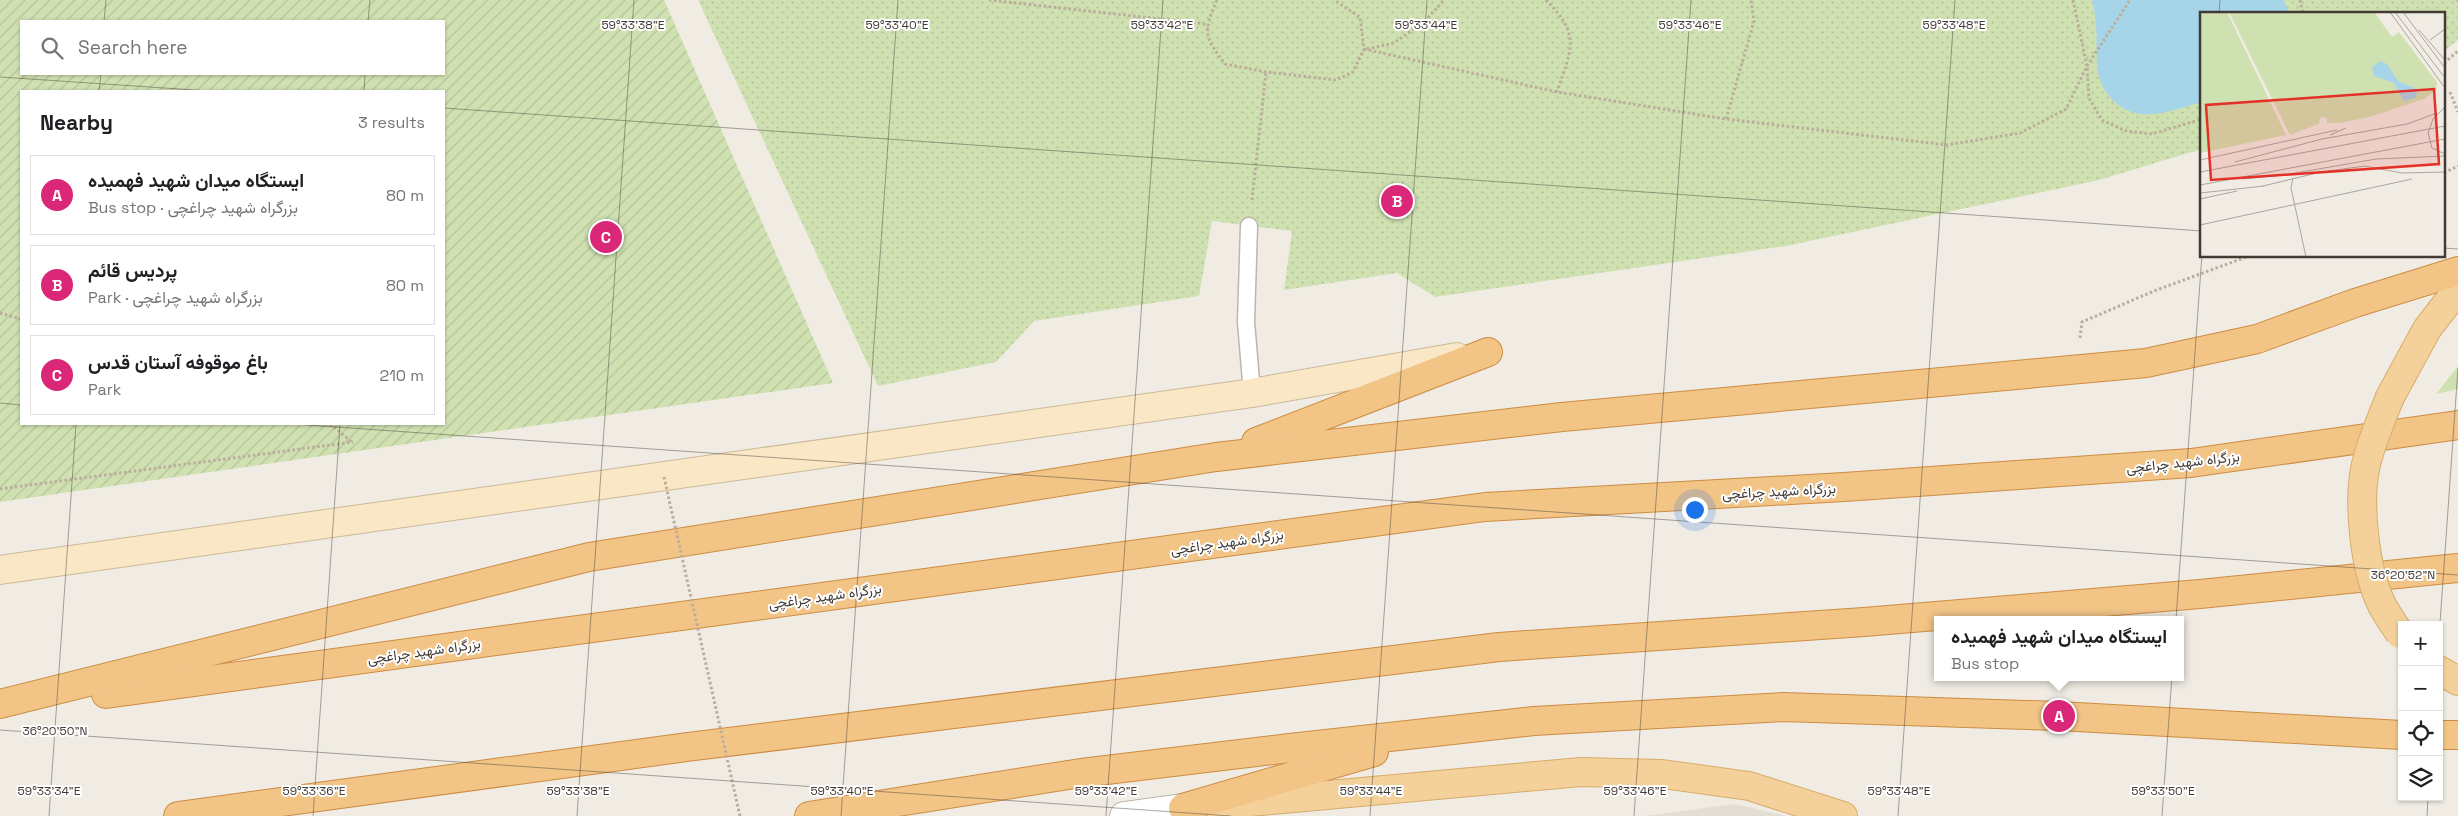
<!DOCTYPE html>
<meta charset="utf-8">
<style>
body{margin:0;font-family:"Space Grotesk",Vazirmatn,sans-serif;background:#f2f2f2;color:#202124}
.controls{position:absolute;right:15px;bottom:15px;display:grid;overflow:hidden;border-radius:0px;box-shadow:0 1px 4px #0004}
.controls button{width:45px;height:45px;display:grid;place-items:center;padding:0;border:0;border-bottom:1px solid #e0e0e0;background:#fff;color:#202124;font:25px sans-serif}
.you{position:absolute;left:1694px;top:509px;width:18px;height:18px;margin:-12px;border:4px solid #fff;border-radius:50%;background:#1a73e8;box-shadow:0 0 0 8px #1a73e833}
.badge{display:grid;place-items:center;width:32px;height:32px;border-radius:50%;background:#db2777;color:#fff;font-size:16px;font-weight:700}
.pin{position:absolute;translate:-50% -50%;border:2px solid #fff;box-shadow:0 1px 5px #0006}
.popup{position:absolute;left:1934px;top:616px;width:250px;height:65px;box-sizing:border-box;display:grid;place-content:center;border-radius:0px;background:#fff;filter:drop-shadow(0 1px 4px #0005);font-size:16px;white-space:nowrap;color:#757577}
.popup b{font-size:19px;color:#202124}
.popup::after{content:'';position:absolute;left:50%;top:100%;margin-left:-10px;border:10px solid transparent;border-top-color:#fff}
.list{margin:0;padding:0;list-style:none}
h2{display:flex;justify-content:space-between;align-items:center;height:65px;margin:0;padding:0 20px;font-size:21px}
h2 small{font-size:16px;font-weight:400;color:#757577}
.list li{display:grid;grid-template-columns:32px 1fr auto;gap:15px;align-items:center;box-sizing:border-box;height:80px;margin:0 10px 10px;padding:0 10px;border:1px solid #e0e0e0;border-radius:0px}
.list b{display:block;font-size:19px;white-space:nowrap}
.list p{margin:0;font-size:16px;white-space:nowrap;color:#757577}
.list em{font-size:16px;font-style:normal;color:#757577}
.icon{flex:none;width:28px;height:28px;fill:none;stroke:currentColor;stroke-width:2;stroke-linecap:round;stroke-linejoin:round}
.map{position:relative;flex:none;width:2458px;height:816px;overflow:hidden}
.search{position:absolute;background:#fff;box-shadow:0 1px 4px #0004;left:20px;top:20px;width:425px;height:55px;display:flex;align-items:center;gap:12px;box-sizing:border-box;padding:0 18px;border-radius:0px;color:#757577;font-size:19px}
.panel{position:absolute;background:#fff;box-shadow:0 1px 4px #0004;left:20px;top:90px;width:425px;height:335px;border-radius:0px}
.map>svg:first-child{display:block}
.residential{fill:#e4ddd3}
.grass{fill:#d0e1b1}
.park{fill:url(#park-dots)}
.garden{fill:url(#garden-furrows);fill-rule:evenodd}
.water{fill:#a6d4e8}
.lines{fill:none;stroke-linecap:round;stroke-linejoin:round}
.service-casing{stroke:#beb5ab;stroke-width:19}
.tertiary-casing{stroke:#beb5ab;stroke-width:30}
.secondary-casing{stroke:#ccb998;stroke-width:30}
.primary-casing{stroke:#d7ac6c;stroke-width:30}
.trunk-casing{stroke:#cd8c42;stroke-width:30}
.path{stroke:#bbac9b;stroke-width:3;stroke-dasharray:2.5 2.5;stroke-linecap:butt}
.service{stroke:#fff;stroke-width:16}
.tertiary{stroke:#fff;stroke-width:28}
.secondary{stroke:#f9e7c6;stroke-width:28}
.primary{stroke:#f4d19a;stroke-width:28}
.trunk{stroke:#f2c486;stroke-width:28}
.primary-bridge-casing{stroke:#d7ac6c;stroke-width:30;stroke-linecap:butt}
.path-bridge{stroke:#bbac9b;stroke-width:3;stroke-dasharray:2.5 2.5;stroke-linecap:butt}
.primary-bridge{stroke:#f4d19a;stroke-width:28}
.ticks{fill:none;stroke:#423b35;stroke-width:1;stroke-opacity:0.45}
.labels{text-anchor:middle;stroke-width:4;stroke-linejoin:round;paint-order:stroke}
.street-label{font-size:14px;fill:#423b35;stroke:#fff}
.inset-road{fill:none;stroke:#aaa59e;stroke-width:1}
.view{fill:#e43128;fill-opacity:0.15;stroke:#e43128;stroke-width:2.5}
.inset-edge{fill:none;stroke:#423b35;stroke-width:2.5}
.ticks-label{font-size:12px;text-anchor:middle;fill:#423b35;stroke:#fff;stroke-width:4;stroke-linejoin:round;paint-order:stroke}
</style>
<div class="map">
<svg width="2458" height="816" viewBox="0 0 2458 816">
<defs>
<pattern id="park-dots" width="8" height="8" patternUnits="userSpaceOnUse" patternTransform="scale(1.25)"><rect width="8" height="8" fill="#d0e1b1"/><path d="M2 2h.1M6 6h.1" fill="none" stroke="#b4c299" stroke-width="1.8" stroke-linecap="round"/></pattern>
<pattern id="garden-furrows" width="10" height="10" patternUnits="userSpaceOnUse" patternTransform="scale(1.25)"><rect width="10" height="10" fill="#d0e1b1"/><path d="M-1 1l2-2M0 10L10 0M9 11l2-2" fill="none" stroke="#b4c299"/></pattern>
</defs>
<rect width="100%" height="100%" fill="#f0ece4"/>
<path class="residential" d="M 1735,804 L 1786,816 L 1644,816 Z"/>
<path class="grass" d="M 2458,366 L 2458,389 L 2436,394 Z"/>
<path class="park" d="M 698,0 L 2458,0 L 2458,40 L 2444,51 L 2444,14 L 2202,14 L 2202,149 L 2099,180 L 1786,246 L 1435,297 L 1397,273 L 1284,290 L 1292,231 L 1212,221 L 1199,296 L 1034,321 L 996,362 L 878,386 Z"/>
<path class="garden" d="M 0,0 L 664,0 L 833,383 L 0,502 ZM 21,21 L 444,21 L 444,74 L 21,74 ZM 21,91 L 444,91 L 444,424 L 21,424 Z"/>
<path class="water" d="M 2092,0 L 2284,0 L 2289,14 L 2202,14 L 2202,102 C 2183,107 2161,116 2142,114 C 2117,112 2098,89 2097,65 C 2096,43 2098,21 2092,0 Z"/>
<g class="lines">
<g class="service-casing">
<path id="service" d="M 1249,226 L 1246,322 L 1252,393"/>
</g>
<g class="tertiary-casing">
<path id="tertiary" d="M 1124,816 L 1183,808"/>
</g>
<g class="secondary-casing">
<path id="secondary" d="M 0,570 L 1252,393 L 1457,357"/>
</g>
<g class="primary-casing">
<g id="primary">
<path d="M 2390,397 L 2427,329 L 2458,289"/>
<path d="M 2439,670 L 2458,681"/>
<path d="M 1217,805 L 1581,772 L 1662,774 L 1749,786 L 1843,816"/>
</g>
</g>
<g class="trunk-casing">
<g id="trunk">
<path d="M 1256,442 L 1488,352"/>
<path d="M 106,694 L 1485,507 L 1844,487 L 2191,463 L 2458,425"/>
<path d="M 0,704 L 589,557 L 1216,457 L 1562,417 L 2146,363 L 2257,339 L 2355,303 L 2458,271"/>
<path d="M 2439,735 L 2458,735"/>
<path d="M 1183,808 L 1374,752"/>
<path d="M 178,816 L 687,747 L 1499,647 L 1864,622 L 2200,594 L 2458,568"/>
<path d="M 809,816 L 1081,773 L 1290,748 L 1534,721 L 1783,707 L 2059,716 L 2402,735"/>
</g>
</g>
<g class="path">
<path d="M 989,0 L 1206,24"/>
<path d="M 1217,0 C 1203,32 1204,36 1225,64 L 1266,72 L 1336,80 L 1353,72 L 1364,49 L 1360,17 L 1334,0"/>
<path d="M 1546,0 C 1582,36 1571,49 1557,92"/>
<path d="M 2073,0 L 2087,66 L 2089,98 L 2102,120 L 2126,131 L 2152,134 L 2202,119"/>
<path d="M 2300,0 L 2303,14"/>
<path d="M 2457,0 L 2458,1"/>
<path d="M 1364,49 L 1557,92 L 1726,119 L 1947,145 L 2020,133 L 2066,109 L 2087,66 L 2130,0"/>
<path d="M 1367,49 L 1394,43 L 1425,21 L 1444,0"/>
<path d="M 2444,63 L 2458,51"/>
<path d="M 2450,92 L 2458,112"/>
<path d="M 1726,119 L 1754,21 L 1751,0"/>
<path d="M 2444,173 L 2458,166"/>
<path d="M 1252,200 L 1266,72"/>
<path d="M 0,313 L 21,319"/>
<path d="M 2080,338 L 2082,322 L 2154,291 L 2249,256"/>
<path d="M 330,424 L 352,442"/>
<path d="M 0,489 L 353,442"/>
</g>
<use href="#service" class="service"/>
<use href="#tertiary" class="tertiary"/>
<use href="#secondary" class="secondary"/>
<use href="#primary" class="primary"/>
<use href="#trunk" class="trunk"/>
<g class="primary-bridge-casing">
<path id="primary-bridge" d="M 2390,397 C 2381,420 2370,444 2365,469 C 2358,506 2365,571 2382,605 C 2387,615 2394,624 2400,634"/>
</g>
<path class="path-bridge" d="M 664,477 L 740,816"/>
<use href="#primary-bridge" class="primary-bridge"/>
</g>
<path class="ticks" d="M 2219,14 L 2220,0M 104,21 L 106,0M 368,21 L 370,0M 0,77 L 209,91M 99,91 L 101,74M 364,91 L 365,74M 444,108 L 2202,231M 2444,248 L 2458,249M 0,403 L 21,405M 293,424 L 2458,575M 2439,637 L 2458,368M 0,730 L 1231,816M 49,816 L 76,424M 313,816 L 340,424M 577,816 L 634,0M 841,816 L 898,0M 1106,816 L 1163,0M 1370,816 L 1427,0M 1634,816 L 1691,0M 1898,816 L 1955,0M 2162,816 L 2202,254M 2427,816 L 2428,797"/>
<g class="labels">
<g class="street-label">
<text transform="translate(2183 462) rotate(-6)" y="5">بزرگراه شهید چراغچی</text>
<text transform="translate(1779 491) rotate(-3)" y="5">بزرگراه شهید چراغچی</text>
<text transform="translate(1227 542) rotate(-8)" y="5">بزرگراه شهید چراغچی</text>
<text transform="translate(825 596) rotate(-8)" y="5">بزرگراه شهید چراغچی</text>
<text transform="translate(424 651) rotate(-8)" y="5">بزرگراه شهید چراغچی</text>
</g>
</g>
<g transform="translate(2200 12)">
<rect width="245" height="245" fill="#f0ece4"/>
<path d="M 29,0 L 174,0 L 192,25 L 199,20 L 237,70 L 236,78 L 224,87 L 173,104 L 141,111 L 127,111 L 127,106 L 120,105 L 119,112 L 90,123 Z" fill="#d0e1b1"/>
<path d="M 0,0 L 27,0 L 86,123 L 0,141 Z" fill="#d0e1b1"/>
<path d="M 180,49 L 187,52 L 198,69 L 217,77 L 216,86 L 204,89 L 194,71 L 174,64 L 172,55 Z" fill="#a6d4e8"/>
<path class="inset-road" d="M 190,0 L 245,76M 195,0 L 245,66M 203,0 L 245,56M 219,18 L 245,48M 230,28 L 245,17M 245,95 L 233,107 L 228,121 L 232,136 L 245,142M 130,123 L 146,116M 0,148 L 137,118M 35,150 L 122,127 L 207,112 L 237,101M 0,160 L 245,114M 121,160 L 165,154 L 202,161 L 245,160M 93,166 L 91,176 L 106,245M 42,167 L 84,163 L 176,147 L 245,144M 0,173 L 245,127M 63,174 L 121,160M 0,181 L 64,174M 0,187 L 37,179M 0,213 L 212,167"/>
<path class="view" d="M 234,77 L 239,152 L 11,168 L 6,93 Z"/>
<rect width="245" height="245" class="inset-edge"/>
</g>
<g class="ticks-label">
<text x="633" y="29">59°33'38"E</text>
<text x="897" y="29">59°33'40"E</text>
<text x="1162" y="29">59°33'42"E</text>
<text x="1426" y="29">59°33'44"E</text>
<text x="1690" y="29">59°33'46"E</text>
<text x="1954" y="29">59°33'48"E</text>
<text x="2403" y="579">36°20'52"N</text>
<text x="55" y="735">36°20'50"N</text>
<text x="49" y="795">59°33'34"E</text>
<text x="314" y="795">59°33'36"E</text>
<text x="578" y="795">59°33'38"E</text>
<text x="842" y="795">59°33'40"E</text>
<text x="1106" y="795">59°33'42"E</text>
<text x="1371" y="795">59°33'44"E</text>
<text x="1635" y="795">59°33'46"E</text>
<text x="1899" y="795">59°33'48"E</text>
<text x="2163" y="795">59°33'50"E</text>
</g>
</svg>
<div class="controls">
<button>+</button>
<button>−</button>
<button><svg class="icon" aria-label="locate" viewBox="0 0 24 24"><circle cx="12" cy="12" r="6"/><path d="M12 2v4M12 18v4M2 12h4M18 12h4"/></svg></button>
<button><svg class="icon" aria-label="layers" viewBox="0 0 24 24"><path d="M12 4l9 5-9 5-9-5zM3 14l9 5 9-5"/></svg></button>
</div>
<div class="you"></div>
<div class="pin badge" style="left:2059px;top:716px">A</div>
<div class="popup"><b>ایستگاه میدان شهید فهمیده</b>Bus stop</div>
<div class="pin badge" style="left:1397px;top:201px">B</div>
<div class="pin badge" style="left:606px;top:237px">C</div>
<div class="search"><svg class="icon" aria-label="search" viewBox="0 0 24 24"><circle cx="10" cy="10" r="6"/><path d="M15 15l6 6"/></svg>Search here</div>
<section class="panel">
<h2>Nearby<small>3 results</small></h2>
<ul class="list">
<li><span class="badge">A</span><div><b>ایستگاه میدان شهید فهمیده</b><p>Bus stop · بزرگراه شهید چراغچی</p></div><em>80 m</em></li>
<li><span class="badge">B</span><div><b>پردیس قائم</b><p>Park · بزرگراه شهید چراغچی</p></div><em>80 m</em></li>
<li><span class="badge">C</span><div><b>باغ موقوفه آستان قدس</b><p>Park</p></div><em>210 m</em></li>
</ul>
</section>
</div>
